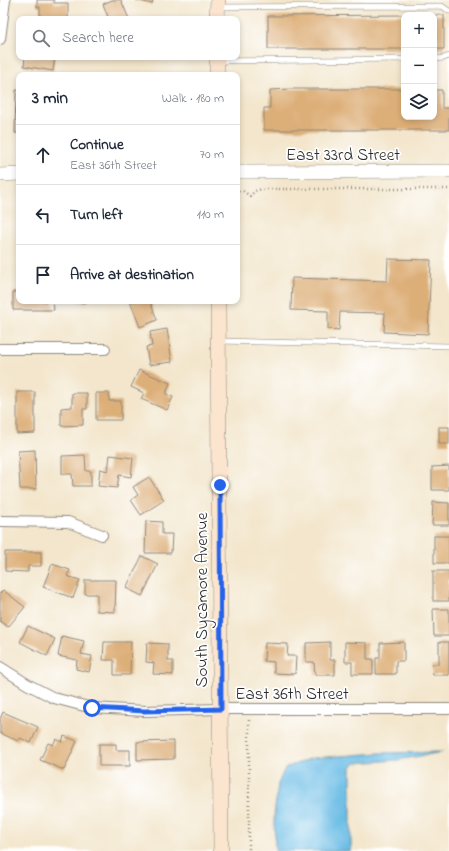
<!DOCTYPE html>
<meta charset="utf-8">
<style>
body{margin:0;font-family:"Indie Flower",sans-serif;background:#f2f2f3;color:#1f2937}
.controls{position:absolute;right:12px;top:12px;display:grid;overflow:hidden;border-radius:8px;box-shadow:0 2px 6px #0003}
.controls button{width:36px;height:36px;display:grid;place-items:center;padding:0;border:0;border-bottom:1px solid #e0e1e3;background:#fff;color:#1f2937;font:20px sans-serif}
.stop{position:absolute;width:12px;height:12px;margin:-9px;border:3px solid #2563eb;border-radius:50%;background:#fff}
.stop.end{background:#2563eb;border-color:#fff;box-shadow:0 1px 4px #0008}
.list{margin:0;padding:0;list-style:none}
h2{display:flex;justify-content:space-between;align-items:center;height:52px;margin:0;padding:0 16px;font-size:17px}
h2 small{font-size:13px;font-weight:400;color:#747a83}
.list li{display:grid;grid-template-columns:26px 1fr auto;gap:12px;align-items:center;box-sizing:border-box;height:60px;padding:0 16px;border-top:1px solid #e0e1e3}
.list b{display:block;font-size:15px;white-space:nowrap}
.list p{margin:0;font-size:13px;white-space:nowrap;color:#747a83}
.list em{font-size:13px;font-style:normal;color:#747a83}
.icon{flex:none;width:22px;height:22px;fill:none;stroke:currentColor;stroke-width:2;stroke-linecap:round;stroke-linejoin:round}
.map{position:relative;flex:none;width:449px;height:851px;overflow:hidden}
.search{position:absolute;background:#fff;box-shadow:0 2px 6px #0003;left:16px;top:16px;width:224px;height:44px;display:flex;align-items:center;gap:10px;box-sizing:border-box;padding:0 14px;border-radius:8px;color:#747a83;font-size:15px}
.panel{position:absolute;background:#fff;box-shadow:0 2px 6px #0003;left:16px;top:72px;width:224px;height:232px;border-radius:8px}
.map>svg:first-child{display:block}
.water{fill:#69bce5;stroke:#4a7488}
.building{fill:#ddaf78}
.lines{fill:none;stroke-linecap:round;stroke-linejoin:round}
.service-casing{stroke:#8f887c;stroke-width:6}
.minor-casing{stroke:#8f887c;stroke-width:12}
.tertiary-casing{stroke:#8f887c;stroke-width:14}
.secondary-casing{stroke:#8f887c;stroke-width:16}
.path{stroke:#8f887c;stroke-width:2.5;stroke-dasharray:1 3;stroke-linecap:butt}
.service{stroke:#fff;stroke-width:5}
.minor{stroke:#fff;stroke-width:10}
.tertiary{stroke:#fff;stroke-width:13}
.secondary{stroke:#fbe5cf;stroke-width:15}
.route{stroke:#2563eb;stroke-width:5}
.labels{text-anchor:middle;stroke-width:3.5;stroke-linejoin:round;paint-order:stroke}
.street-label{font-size:17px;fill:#2b2b2b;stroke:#fff}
</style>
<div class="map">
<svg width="449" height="851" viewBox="0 0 449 851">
<rect width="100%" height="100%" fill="#fff"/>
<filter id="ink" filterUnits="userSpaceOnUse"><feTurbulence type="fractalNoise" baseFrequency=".025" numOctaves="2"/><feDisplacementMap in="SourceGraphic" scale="8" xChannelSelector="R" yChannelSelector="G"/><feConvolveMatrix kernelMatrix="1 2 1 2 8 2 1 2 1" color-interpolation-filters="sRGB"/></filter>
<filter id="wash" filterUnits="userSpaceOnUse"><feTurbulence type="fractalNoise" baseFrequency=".012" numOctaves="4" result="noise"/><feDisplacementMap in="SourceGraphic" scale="16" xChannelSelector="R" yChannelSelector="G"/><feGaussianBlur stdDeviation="0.9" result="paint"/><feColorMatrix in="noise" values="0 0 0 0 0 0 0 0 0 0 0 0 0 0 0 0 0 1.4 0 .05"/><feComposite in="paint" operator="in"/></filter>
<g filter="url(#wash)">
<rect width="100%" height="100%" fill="#f3e6cc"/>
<path class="water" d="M 443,752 L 398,760 L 355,763 L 351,767 L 351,851 L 275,851 L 274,816 L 278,784 L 285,768 L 312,758 L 379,753 Z"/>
<g id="blocks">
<g class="building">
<path d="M 37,0 L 54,0 L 54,3 L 68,3 L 68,19 L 40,19 L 40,7 L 37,7 Z"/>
<path d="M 112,0 L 121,0 L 129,19 L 105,19 L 108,17 L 103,4 Z"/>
<path d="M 136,0 L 153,0 L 152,4 Z"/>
<path d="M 404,15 L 404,49 L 268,49 L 268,16 Z"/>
<rect x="434" y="15" width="10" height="34"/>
<path d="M 25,57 L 55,57 L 53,71 L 24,66 Z"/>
<path d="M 291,89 L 404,89 L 404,117 L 434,117 L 434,90 L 442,90 L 442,108 L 449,108 L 449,130 L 264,130 L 264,108 L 270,108 L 270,90 Z"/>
<path d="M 16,90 L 19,90 L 19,133 L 15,133 Z"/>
<path d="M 388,259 L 431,260 L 428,334 L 384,332 L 385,313 L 340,312 L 339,330 L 328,329 L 328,311 L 291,310 L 292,278 L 387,281 Z"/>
<path d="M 13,292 L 19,292 L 19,301 L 53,301 L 54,310 L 13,310 Z"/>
<path d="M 76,301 L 86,301 L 86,303 L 76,302 Z"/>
<path d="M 130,301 L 150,301 L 157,320 L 140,327 Z"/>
<path d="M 167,329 L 172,362 L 149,365 L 146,347 L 152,346 L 150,332 Z"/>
<path d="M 139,370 L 170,383 L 166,394 L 173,397 L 167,410 L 141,399 L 144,393 L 131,387 Z"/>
<path d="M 17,392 L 35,392 L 35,433 L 17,434 Z"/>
<path d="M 72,393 L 87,393 L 87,409 L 83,409 L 83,425 L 61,426 L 61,408 L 72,407 Z"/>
<path d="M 96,393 L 109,393 L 109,401 L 121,401 L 121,420 L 96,420 Z"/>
<rect x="439" y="427" width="10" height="17"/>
<path d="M 35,450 L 36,489 L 20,489 L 18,451 Z"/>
<path d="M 85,455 L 86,471 L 91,471 L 91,486 L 73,486 L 72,474 L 62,474 L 62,456 Z"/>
<path d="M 110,455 L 133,458 L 131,477 L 119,475 L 117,488 L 98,486 L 100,469 L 108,471 Z"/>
<path d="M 449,466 L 449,490 L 432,490 L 432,467 Z"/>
<path d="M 149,477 L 164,500 L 141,515 L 131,500 L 138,495 L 133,487 Z"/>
<path d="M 433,502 L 449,503 L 449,525 L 432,525 Z"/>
<path d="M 146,521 L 162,522 L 162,534 L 172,534 L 171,553 L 145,553 Z"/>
<rect x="434" y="536" width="15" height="27"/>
<path d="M 5,552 L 41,552 L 41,566 L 28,566 L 28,572 L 5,571 Z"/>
<path d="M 142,556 L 158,564 L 142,596 L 126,588 Z"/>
<path d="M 52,564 L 70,570 L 67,576 L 80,580 L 73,598 L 43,587 Z"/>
<rect x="433" y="571" width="16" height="30"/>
<path d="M 85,580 L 116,580 L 115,612 L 97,611 L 97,594 L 85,594 Z"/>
<path d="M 3,590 L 25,607 L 8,627 L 0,621 L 0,593 Z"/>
<path d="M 433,609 L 449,609 L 449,636 L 434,636 Z"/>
<path d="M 28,626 L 55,639 L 47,656 L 20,642 Z"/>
<path d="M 62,636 L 84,641 L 81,654 L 92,656 L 89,672 L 76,669 L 77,660 L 58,656 Z"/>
<path d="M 104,642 L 131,642 L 130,675 L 114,675 L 114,660 L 103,660 Z"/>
<path d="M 330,642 L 330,660 L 335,660 L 335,675 L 315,675 L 314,662 L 306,662 L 306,643 Z"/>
<path d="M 345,642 L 367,643 L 367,659 L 373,659 L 373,674 L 352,674 L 352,662 L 345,662 Z"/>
<path d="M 404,642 L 404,661 L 396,661 L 396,674 L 376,674 L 376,658 L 380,658 L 380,643 Z"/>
<path d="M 439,642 L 449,642 L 449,675 L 433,675 L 432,664 L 439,664 Z"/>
<path d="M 147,643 L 168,644 L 168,661 L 173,661 L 173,675 L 153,674 L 154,663 L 146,662 Z"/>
<path d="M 265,643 L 288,644 L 287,656 L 296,656 L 295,674 L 274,673 L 274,662 L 264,661 Z"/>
<path d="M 3,712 L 38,727 L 31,743 L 20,738 L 18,741 L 0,733 L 0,719 Z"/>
<path d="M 64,736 L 77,741 L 64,770 L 40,760 L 48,743 L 53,745 L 56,739 L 62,742 Z"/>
<path d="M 174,741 L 174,759 L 137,760 L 137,742 Z"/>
<path d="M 99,744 L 116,744 L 116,750 L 130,750 L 130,766 L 99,766 Z"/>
</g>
</g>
</g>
<g filter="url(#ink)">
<use href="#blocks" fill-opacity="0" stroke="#8f887c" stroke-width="1"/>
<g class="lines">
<g class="service-casing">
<g id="service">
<path d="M 219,7 L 442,6 L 449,11"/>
<path d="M 434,59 L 444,58 L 449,56"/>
<path d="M 218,61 L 404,59"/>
<path d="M 219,341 L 449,346"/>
</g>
</g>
<g class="minor-casing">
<g id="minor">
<path d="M 0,39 L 5,0"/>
<path d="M 0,349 L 105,349"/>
<path d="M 0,521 L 68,522 L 102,535"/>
<path d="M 0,667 L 27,684 L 54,698 L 92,708 L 145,711 L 221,709 L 449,709"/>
</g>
</g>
<g class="tertiary-casing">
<g id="tertiary">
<path d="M 237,172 L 449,171"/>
<path d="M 0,175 L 19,174"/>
</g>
</g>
<g class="secondary-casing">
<g id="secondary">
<path d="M 217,19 L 218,0"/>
<path d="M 217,75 L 217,57"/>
<path d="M 218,301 L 221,851"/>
</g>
</g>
<g class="path">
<path d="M 239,191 L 243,191 L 250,196 L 255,191 L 262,189 L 449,189"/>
<path d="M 249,720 L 249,851"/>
</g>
<use href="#service" class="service"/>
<use href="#minor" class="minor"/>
<use href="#tertiary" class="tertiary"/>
<use href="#secondary" class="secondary"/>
</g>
</g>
<g class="lines" filter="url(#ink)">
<path class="route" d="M 92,708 L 145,711 L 221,709 L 220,485"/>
</g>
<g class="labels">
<g class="street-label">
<text x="343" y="160">East 33rd Street</text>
<text transform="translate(201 600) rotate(-90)" y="6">South Sycamore Avenue</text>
<text x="292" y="699">East 36th Street</text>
</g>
</g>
</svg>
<div class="controls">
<button>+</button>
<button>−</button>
<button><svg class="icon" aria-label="layers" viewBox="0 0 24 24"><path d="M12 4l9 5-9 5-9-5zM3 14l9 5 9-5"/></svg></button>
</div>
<div class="stop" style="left:92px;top:708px"></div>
<div class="stop end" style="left:220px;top:485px"></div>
<div class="search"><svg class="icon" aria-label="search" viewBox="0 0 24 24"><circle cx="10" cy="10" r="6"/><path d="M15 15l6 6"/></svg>Search here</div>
<section class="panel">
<h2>3 min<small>Walk · 180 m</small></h2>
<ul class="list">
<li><svg class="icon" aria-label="ahead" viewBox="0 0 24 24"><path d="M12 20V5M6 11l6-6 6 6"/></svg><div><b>Continue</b><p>East 36th Street</p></div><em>70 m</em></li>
<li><svg class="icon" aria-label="left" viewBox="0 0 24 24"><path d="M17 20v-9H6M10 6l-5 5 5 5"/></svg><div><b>Turn left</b></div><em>110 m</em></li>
<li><svg class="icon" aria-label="arrive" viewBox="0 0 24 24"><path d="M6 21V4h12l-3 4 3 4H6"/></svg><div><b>Arrive at destination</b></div></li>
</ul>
</section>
</div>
